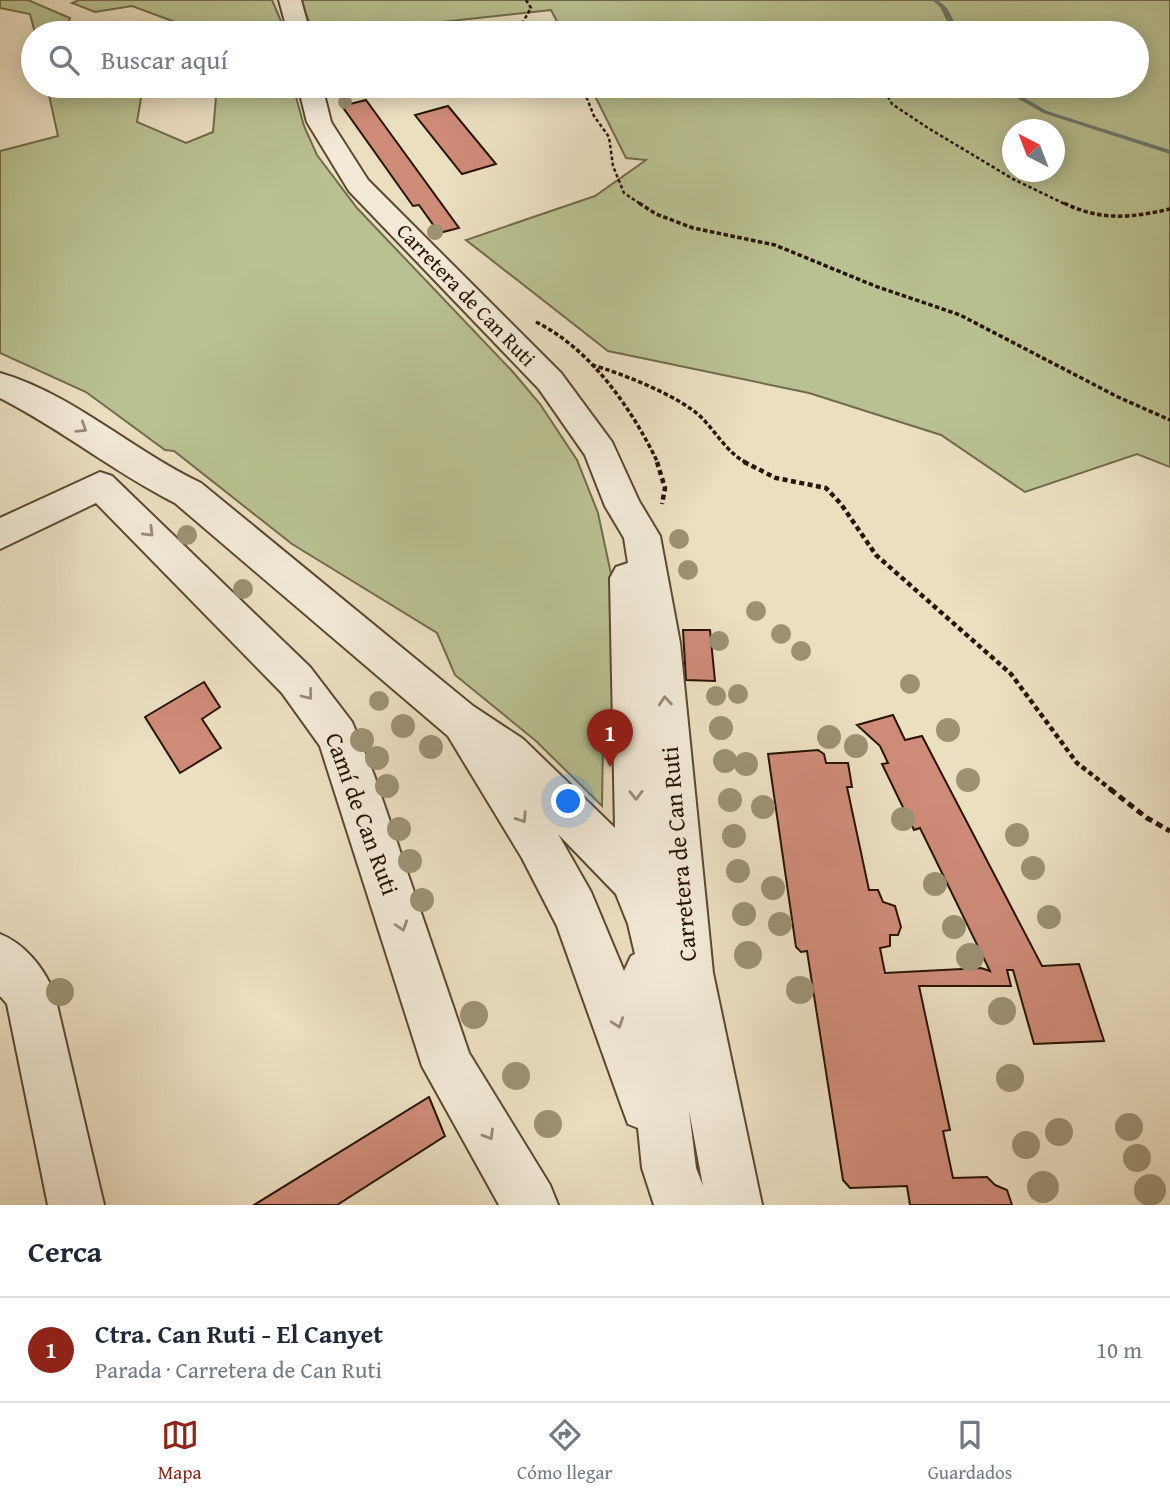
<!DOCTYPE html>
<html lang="es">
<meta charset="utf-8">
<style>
body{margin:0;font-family:"Gentium Book Plus",serif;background:#f6f6f7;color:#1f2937}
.compass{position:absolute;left:1002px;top:119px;width:63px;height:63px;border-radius:50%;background:#fff;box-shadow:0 4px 18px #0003;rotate:318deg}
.you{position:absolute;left:569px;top:802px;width:24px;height:24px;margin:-18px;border:5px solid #fff;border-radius:50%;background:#1a73e8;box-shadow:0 0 0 10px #1a73e833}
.badge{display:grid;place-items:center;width:46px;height:46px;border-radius:50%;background:#8f2418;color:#fff;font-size:23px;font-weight:700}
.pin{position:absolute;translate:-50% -58px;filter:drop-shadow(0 2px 4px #0008)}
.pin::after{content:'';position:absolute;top:37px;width:24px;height:21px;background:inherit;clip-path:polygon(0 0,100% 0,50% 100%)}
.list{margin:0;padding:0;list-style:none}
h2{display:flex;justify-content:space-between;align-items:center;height:91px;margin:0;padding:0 28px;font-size:30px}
h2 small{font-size:23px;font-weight:400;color:#747a83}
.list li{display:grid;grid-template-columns:46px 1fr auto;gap:21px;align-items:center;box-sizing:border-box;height:105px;padding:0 28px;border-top:2px solid #e0e1e3}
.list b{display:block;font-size:26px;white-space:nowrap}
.list p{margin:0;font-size:23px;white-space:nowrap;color:#747a83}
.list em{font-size:23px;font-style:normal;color:#747a83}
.icon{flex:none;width:38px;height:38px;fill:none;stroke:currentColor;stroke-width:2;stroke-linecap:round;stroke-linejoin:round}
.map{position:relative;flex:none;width:1170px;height:1205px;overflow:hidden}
.search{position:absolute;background:#fff;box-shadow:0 4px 18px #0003;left:21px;right:21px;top:21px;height:77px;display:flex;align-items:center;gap:18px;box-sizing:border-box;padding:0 24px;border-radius:38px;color:#747a83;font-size:26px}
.sheet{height:196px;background:#fff}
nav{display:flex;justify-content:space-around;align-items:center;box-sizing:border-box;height:98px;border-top:2px solid #e0e1e3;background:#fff;font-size:19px;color:#747a83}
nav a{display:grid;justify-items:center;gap:4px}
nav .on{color:#8f2418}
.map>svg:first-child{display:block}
.green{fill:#b9c192;stroke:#716b4a;stroke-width:2;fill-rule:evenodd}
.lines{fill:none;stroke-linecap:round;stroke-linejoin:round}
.stream{fill:#6c796c;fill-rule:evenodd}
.building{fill:#ce8b78;stroke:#291501;stroke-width:2}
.minor-casing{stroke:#5a4831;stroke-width:4}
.path-far3{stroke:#291501;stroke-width:2.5;stroke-dasharray:3.5 2.5;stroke-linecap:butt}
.path-far2{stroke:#291501;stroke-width:3.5;stroke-dasharray:4.5 2.5;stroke-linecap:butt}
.path-far1{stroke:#291501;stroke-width:4.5;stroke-dasharray:5 3.5;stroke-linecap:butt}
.path{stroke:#291501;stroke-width:5;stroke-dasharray:7 4.5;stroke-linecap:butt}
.minor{fill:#f2ead7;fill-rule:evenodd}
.tree{fill:#9c9173}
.oneway{stroke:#988a77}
.labels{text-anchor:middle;stroke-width:5;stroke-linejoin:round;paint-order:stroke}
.far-street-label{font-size:21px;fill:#291501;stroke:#f2ead7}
.street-label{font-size:24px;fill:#291501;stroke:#f2ead7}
</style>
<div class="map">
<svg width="1170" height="1205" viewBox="0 0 1170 1205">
<rect width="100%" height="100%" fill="#ebdfc1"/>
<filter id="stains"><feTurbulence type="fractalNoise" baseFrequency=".00286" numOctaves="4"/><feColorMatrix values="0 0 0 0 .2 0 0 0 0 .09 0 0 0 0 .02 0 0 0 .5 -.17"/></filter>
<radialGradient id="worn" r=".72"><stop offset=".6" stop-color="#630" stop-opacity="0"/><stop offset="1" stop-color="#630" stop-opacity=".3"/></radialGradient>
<g class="green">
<path d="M 0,0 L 28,0 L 70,18 L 65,33 L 35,33 L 30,14 L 0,8 Z"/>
<path d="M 79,0 L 272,0 L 286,33 L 205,33 L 132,6 L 95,12 L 72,3 Z"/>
<path d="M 301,0 L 1170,0 L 1170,467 L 1137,454 L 1025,492 L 941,435 L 809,393 L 608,351 L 466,240 L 595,196 L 646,160 L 626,158 L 590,86 L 1137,86 L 1137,33 L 563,33 L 551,10 L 341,33 L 313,33 ZM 1012,130 L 1054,130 L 1054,172 L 1012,172 Z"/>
<path d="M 47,86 L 143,86 L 137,122 L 186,143 L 213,132 L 217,86 L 293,86 L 304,126 L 317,155 L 357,208 L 513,372 L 540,404 L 577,460 L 598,513 L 620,616 L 616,739 L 603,739 L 602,806 L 536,741 L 455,675 L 437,633 L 292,544 L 174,451 L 165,450 L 86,392 L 0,353 L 0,151 L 58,136 Z"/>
</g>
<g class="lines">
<g class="stream">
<path d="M 932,0 C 948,0 953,21 959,33 L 953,33 L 940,7 Z"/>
<path d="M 997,86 L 1004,86 L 1047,111 L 1170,150 L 1170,154 L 1043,113 Z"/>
</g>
</g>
<g class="building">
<path d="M 366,100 L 459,228 L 439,233 L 419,205 L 413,206 L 342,106 Z"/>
<path d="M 448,106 L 496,164 L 462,174 L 415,115 Z"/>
<path d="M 683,630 L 710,630 L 715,681 L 686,680 Z"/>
<path d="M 204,682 L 220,707 L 202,719 L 221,748 L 180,773 L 145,717 Z"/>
<path d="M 893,715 L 905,740 L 922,736 L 1042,966 L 1079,964 L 1104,1041 L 1034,1044 L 1013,970 L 1007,970 L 1011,986 L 919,986 L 950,1130 L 943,1131 L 953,1178 L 987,1177 L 995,1185 L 1007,1190 L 1012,1205 L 910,1205 L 907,1186 L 850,1188 L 843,1180 L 807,951 L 801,952 L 796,947 L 768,754 L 818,750 L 824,754 L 826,763 L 848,763 L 852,787 L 847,787 L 869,890 L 878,890 L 883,902 L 895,906 L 901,927 L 898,935 L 890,935 L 890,946 L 880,948 L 885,973 L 981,968 L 990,971 L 920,828 L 914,830 L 882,764 L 888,763 L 880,746 L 857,725 Z"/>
<path d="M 429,1097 L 445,1136 L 337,1205 L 254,1205 Z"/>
</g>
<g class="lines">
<g class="minor-casing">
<g id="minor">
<path d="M 279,0 L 301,0 L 310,33 L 288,33 Z"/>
<path d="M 298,86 L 322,86 L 331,122 L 368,180 L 561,373 L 612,442 L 639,501 L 660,536 L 680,643 L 713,973 L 762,1205 L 654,1205 L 642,1168 L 638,1128 L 628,1124 L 621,1105 L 557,926 L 522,858 L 448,736 L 175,503 C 114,472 61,429 0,398 L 0,373 C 73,394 133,451 201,483 L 473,706 L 523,739 L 615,828 L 610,578 L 616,567 L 628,563 L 624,538 L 605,506 L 585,455 L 539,389 L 349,191 L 307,122 ZM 558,834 L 616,894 L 628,924 L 635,954 L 631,956 L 624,971 L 591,892 ZM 689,1110 L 703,1186 L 696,1168 Z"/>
<path d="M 100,472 L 112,476 L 310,667 L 352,722 L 374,775 L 469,1053 L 550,1185 L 558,1205 L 499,1205 L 422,1066 L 320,746 L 282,693 L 96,503 L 0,549 L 0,518 Z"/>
<path d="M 0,934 C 25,944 43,967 54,992 L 104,1205 L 48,1205 L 7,1004 L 0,996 Z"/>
</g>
</g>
<g class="path-far3">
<path d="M 526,0 L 531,8 L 523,22 L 538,33"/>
<path d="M 582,86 L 594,116 L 609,137 L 613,166 L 624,193 L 642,205"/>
<path d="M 882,86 L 892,104 L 928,128 L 1013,179 L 1067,205"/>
</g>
<g class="path-far2">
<path d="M 639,203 L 656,214 L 693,228 L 775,245 L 875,286 L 960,315 L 1118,397 L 1170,420"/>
<path d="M 1064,203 C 1100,221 1131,218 1170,209"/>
<path d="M 536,322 C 591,349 632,409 658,463"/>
<path d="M 592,365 C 621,373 679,396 701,417 C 717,433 727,453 747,463"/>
</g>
<g class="path-far1">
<path d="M 657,462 L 665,488 L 662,504"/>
<path d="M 744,462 L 776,478 L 826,488 L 841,504 L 876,555 L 1011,674 L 1077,763 L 1113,791"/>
</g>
<path class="path" d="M 1110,789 L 1147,818 L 1170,831"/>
<use href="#minor" class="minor"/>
</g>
<g class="tree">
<circle cx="345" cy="102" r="7"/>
<circle cx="435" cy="232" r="8"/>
<circle cx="187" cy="535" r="10"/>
<circle cx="679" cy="539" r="10"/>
<circle cx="688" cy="570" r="10"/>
<circle cx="243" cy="589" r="10"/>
<circle cx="756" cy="611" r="10"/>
<circle cx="781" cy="634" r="10"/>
<circle cx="719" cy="641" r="10"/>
<circle cx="801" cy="651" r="10"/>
<circle cx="910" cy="684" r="10"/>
<circle cx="738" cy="694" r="10"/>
<circle cx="716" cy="696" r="10"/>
<circle cx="379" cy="701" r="10"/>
<circle cx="403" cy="726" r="12"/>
<circle cx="721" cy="728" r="12"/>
<circle cx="948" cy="730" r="12"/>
<circle cx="829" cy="737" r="12"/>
<circle cx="362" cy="740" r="12"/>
<circle cx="856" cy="746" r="12"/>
<circle cx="431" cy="747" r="12"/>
<circle cx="377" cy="758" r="12"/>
<circle cx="725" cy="761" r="12"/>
<circle cx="746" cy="764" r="12"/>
<circle cx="968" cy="780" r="12"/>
<circle cx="387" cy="786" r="12"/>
<circle cx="730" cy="800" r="12"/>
<circle cx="763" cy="807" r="12"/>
<circle cx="903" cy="819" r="12"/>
<circle cx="399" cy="829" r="12"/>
<circle cx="1017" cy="835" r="12"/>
<circle cx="734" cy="836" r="12"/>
<circle cx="410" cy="861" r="12"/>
<circle cx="1033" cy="868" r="12"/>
<circle cx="738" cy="871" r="12"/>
<circle cx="935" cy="884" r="12"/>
<circle cx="773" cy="888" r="12"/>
<circle cx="422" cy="900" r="12"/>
<circle cx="744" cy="914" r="12"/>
<circle cx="1049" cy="917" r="12"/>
<circle cx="780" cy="924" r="12"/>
<circle cx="954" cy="927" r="12"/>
<circle cx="748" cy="955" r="14"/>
<circle cx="970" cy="957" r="14"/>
<circle cx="800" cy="990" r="14"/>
<circle cx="60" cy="992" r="14"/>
<circle cx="1002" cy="1011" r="14"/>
<circle cx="474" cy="1015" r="14"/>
<circle cx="516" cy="1076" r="14"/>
<circle cx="1010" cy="1078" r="14"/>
<circle cx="548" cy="1124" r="14"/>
<circle cx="1129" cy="1127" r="14"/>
<circle cx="1059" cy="1132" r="14"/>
<circle cx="1026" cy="1145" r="14"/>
<circle cx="1137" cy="1158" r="14"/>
<circle cx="1043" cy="1187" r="16"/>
<circle cx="1150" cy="1190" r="16"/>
</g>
<defs><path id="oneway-chevron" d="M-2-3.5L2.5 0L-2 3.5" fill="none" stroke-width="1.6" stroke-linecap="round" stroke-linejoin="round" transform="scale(1.75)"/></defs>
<g class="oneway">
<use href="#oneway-chevron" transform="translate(82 428) rotate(32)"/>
<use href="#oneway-chevron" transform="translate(149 532) rotate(45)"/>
<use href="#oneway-chevron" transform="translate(308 695) rotate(52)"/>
<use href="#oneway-chevron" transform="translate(665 701) rotate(-95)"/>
<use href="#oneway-chevron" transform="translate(636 795) rotate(89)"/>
<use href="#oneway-chevron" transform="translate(522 818) rotate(57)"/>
<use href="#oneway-chevron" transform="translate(402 926) rotate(72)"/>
<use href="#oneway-chevron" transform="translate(618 1023) rotate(71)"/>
<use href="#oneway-chevron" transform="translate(489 1135) rotate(59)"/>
</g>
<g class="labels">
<g class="far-street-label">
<text transform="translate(466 295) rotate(46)" y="7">Carretera de Can Ruti</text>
</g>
<g class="street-label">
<text transform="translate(362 814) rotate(70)" y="8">Camí de Can Ruti</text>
<text transform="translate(679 854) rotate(-95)" y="8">Carretera de Can Ruti</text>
</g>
</g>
<rect width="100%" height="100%" filter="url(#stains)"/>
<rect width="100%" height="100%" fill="url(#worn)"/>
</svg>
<svg class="compass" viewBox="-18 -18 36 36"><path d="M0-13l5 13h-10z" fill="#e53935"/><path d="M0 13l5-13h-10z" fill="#747a83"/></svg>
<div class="you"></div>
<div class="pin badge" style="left:610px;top:767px">1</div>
<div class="search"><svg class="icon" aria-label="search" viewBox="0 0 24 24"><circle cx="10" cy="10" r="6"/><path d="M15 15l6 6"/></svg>Buscar aquí</div>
</div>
<section class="sheet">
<h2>Cerca<small></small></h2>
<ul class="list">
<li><span class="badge">1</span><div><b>Ctra. Can Ruti - El Canyet</b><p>Parada · Carretera de Can Ruti</p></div><em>10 m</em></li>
</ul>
</section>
<nav>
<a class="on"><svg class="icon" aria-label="map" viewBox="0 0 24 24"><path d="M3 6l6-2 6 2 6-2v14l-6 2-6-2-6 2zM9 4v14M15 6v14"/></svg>Mapa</a>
<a><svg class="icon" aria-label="directions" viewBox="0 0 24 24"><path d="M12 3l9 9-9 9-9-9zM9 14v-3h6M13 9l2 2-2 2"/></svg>Cómo llegar</a>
<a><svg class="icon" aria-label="saved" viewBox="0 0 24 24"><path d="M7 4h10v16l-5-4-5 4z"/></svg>Guardados</a>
</nav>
